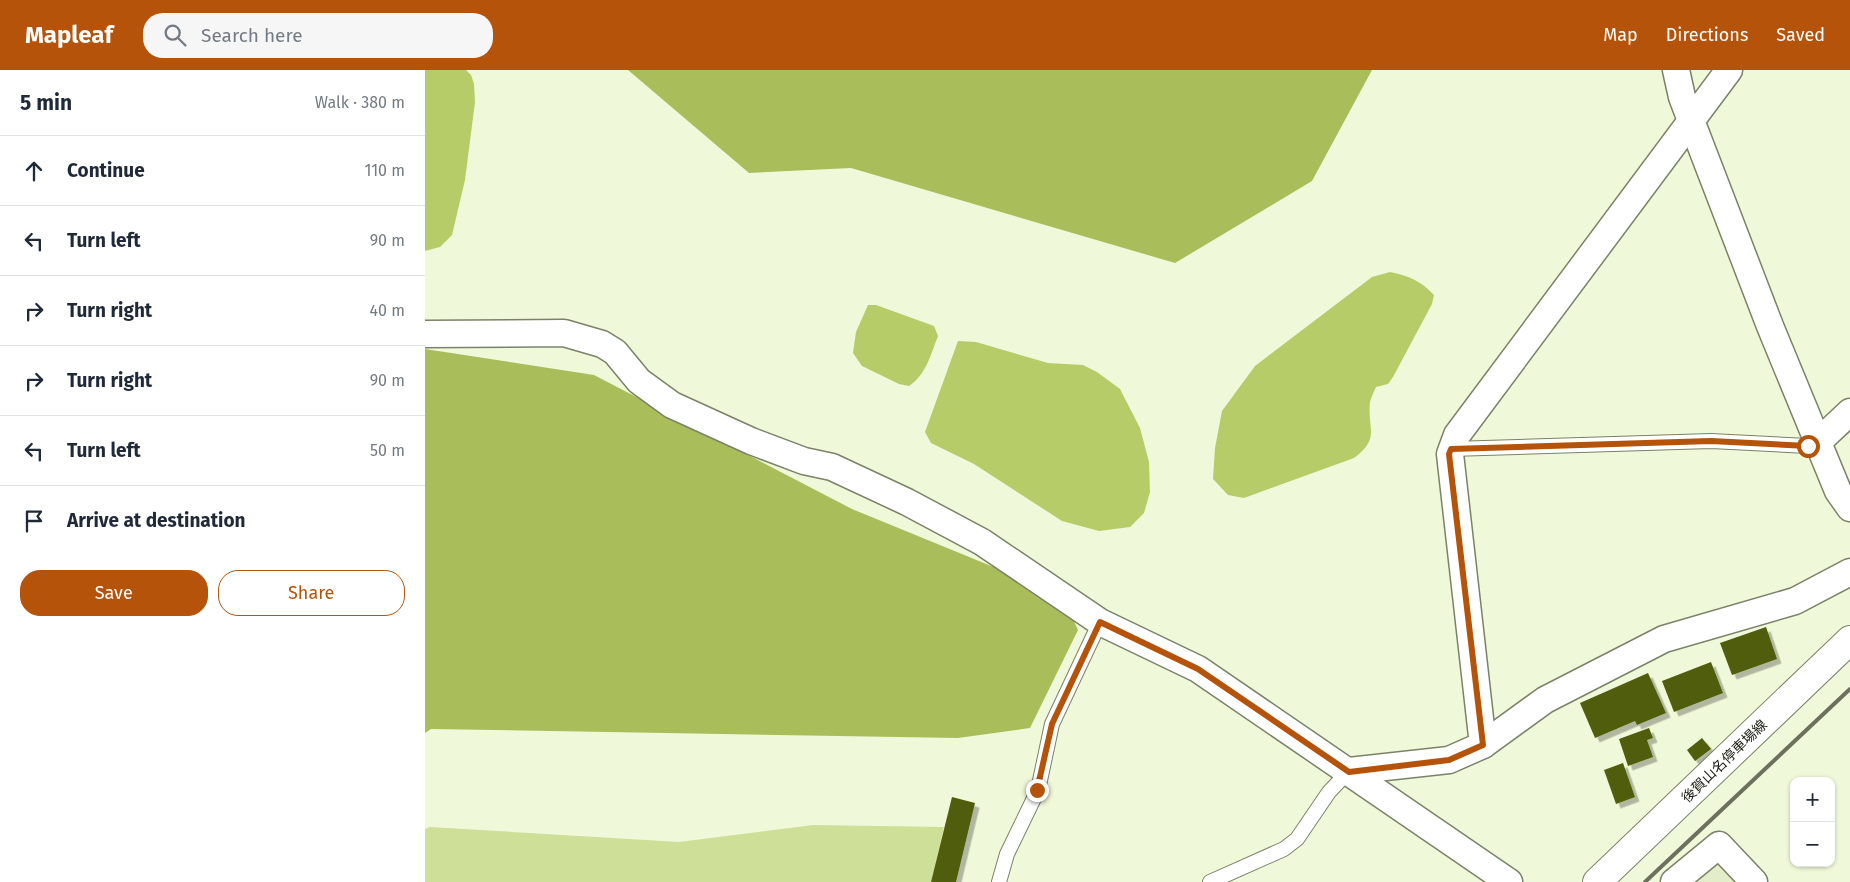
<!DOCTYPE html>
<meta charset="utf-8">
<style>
body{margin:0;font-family:"Fira Sans","Noto Sans JP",sans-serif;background:#f6f6f7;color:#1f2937}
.controls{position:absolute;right:15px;bottom:15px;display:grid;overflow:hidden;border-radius:10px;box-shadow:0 1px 4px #0004}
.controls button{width:45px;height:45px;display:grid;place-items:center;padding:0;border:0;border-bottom:1px solid #e0e1e3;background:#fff;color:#1f2937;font:25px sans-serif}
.stop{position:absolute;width:15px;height:15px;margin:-11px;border:4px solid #b45309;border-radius:50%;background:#fff}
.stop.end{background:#b45309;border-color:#fff;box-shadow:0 1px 5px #0008}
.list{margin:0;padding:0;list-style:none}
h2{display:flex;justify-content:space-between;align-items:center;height:65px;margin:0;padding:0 20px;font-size:21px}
h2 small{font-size:16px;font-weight:400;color:#747a83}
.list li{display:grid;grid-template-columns:32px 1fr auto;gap:15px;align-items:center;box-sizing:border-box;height:70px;padding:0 20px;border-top:1px solid #e0e1e3}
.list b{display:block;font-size:19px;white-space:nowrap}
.list em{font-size:16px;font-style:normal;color:#747a83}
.actions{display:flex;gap:10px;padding:15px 20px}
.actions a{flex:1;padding:11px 0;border:1px solid #b45309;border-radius:20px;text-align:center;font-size:18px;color:#b45309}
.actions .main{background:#b45309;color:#fff}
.icon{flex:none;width:28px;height:28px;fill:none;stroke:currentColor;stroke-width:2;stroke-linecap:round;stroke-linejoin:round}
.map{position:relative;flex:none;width:1425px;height:812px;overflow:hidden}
header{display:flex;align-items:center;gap:30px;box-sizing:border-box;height:70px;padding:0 25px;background:#b45309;color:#fff}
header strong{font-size:24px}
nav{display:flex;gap:28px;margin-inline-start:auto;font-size:18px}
.search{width:350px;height:45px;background:#f6f6f7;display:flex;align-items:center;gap:12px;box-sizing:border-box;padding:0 18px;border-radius:20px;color:#747a83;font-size:19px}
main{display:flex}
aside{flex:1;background:#fff}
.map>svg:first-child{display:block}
.built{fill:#e3edc8}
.green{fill:#cedf97}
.forest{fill:#a9be5b}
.water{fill:#b6cc68}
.building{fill:#4f5d08;filter:url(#shadow)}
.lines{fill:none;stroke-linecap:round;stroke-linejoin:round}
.lane-casing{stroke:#7b8267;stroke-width:16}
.street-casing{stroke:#7b8267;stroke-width:29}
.secondary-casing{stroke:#7b8267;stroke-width:30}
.lane{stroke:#fff;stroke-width:14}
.street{stroke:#fff;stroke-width:26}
.secondary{stroke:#fff;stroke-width:28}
.rail{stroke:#6c715e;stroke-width:4}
.route{stroke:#b45309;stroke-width:6}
.labels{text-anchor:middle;stroke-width:5;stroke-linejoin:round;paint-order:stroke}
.street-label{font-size:14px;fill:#1a1d12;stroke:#fff}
</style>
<header>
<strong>Mapleaf</strong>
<div class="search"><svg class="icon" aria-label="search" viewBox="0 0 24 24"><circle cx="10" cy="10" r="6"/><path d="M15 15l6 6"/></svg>Search here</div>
<nav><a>Map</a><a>Directions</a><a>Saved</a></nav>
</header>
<main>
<aside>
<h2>5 min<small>Walk · 380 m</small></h2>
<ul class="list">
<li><svg class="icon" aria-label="ahead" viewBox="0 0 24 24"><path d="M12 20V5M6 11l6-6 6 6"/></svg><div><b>Continue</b></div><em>110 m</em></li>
<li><svg class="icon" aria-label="left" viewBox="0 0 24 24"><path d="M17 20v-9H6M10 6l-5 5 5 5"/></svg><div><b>Turn left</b></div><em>90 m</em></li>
<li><svg class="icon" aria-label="right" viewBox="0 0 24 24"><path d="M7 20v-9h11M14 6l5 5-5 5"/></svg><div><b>Turn right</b></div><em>40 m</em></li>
<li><svg class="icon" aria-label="right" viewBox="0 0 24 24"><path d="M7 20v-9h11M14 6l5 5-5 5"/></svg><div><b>Turn right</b></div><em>90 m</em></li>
<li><svg class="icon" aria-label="left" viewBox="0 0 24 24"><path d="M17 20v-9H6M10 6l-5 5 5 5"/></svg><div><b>Turn left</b></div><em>50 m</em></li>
<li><svg class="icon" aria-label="arrive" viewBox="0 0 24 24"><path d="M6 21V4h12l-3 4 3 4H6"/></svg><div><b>Arrive at destination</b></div></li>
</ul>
<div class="actions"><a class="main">Save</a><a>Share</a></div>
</aside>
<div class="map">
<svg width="1425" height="812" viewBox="0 0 1425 812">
<defs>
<filter id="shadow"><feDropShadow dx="4.5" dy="4.5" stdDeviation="0" flood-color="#0004"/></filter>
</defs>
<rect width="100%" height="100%" fill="#f0f8da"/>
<path class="built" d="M 1289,788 L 1320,812 L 1265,812 Z"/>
<path class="green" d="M 388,755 L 519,757 L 506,812 L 0,812 L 0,759 L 5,757 L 254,772 Z"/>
<g class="forest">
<path d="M 203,0 L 947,0 L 887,111 L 750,193 L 426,98 L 324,103 Z"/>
<path d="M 0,279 L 169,305 L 427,439 L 637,525 L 653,560 L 605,658 L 533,668 L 6,659 L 0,663 Z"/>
</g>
<g class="water">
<path d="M 0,0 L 41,0 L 46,5 L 49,14 L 50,32 L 40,110 L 27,165 L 15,177 L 0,181 Z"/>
<path d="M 965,202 C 984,206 996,211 1009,225 L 1007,234 L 968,307 L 963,314 L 951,317 C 949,322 946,327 945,332 C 942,359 956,368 929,388 L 819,428 L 803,425 L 788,409 L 790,378 L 797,341 L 830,296 L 947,207 Z"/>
<path d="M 443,235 L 451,235 L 509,256 L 513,266 C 506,284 501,305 484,316 L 474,314 L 437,296 L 428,283 L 431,262 Z"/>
<path d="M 533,271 L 551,272 L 623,293 L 658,295 L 672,302 L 695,319 L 715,358 L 724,392 L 725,422 L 719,443 L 705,457 L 674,461 L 637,451 L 549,394 L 506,373 L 500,362 Z"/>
</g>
<g class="building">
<path d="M 1341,557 L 1352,589 L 1307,605 L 1295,573 Z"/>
<path d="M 1286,592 L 1298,623 L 1249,642 L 1237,611 Z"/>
<path d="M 1223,603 L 1241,643 L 1212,655 L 1210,651 L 1170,668 L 1155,633 Z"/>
<path d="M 1224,658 L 1228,668 L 1222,670 L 1228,687 L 1203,696 L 1194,669 Z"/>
<path d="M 1277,668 L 1286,679 L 1270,691 L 1262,680 Z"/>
<path d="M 1198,693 L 1210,727 L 1191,734 L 1179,700 Z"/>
<path d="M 527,727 L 550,733 L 531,812 L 506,812 Z"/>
</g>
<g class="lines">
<g class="lane-casing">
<g id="lane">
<path d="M 1026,379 L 1286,371 L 1383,376 L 1393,372"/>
<path d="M 574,812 L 582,784 L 613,720 L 627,654 L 675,552"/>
<path d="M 785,812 L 859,779 L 872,769 L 904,722 L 924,701"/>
</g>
</g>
<g class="street-casing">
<g id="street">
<path d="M 1251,0 L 1257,27 L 1345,256 L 1413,421 L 1425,438"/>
<path d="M 0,264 L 139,263 L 177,274 L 190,282 L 214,311 L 247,335 L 326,371 L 379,391 L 407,397 L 482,432 L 557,472 L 675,552 L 773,599 L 1084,812"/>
<path d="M 1393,372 L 1425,342"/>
<path d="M 1058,675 L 1120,630 L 1239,569 L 1370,531 L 1425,502"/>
<path d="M 924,701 L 1024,690 L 1058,675 L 1025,384 L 1032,365 L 1304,0"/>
<path d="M 1249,812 L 1294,775 L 1329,812"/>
</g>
</g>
<g class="secondary-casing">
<path id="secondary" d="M 1172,812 L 1425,570"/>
</g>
<use href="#lane" class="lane"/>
<use href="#street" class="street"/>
<use href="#secondary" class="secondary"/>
<path class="rail" d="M 1220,812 L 1425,619"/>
</g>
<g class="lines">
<path class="route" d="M 612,720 L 627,654 L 675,552 L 773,599 L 924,702 L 1024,690 L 1058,675 L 1024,384 L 1026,379 L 1286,371 L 1383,376"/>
</g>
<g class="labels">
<g class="street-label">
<text transform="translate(1299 691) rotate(-44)" y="5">後賀山名停車場線</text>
</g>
</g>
</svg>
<div class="controls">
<button>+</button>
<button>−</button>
</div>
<div class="stop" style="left:1383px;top:376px"></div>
<div class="stop end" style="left:612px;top:720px"></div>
</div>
</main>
